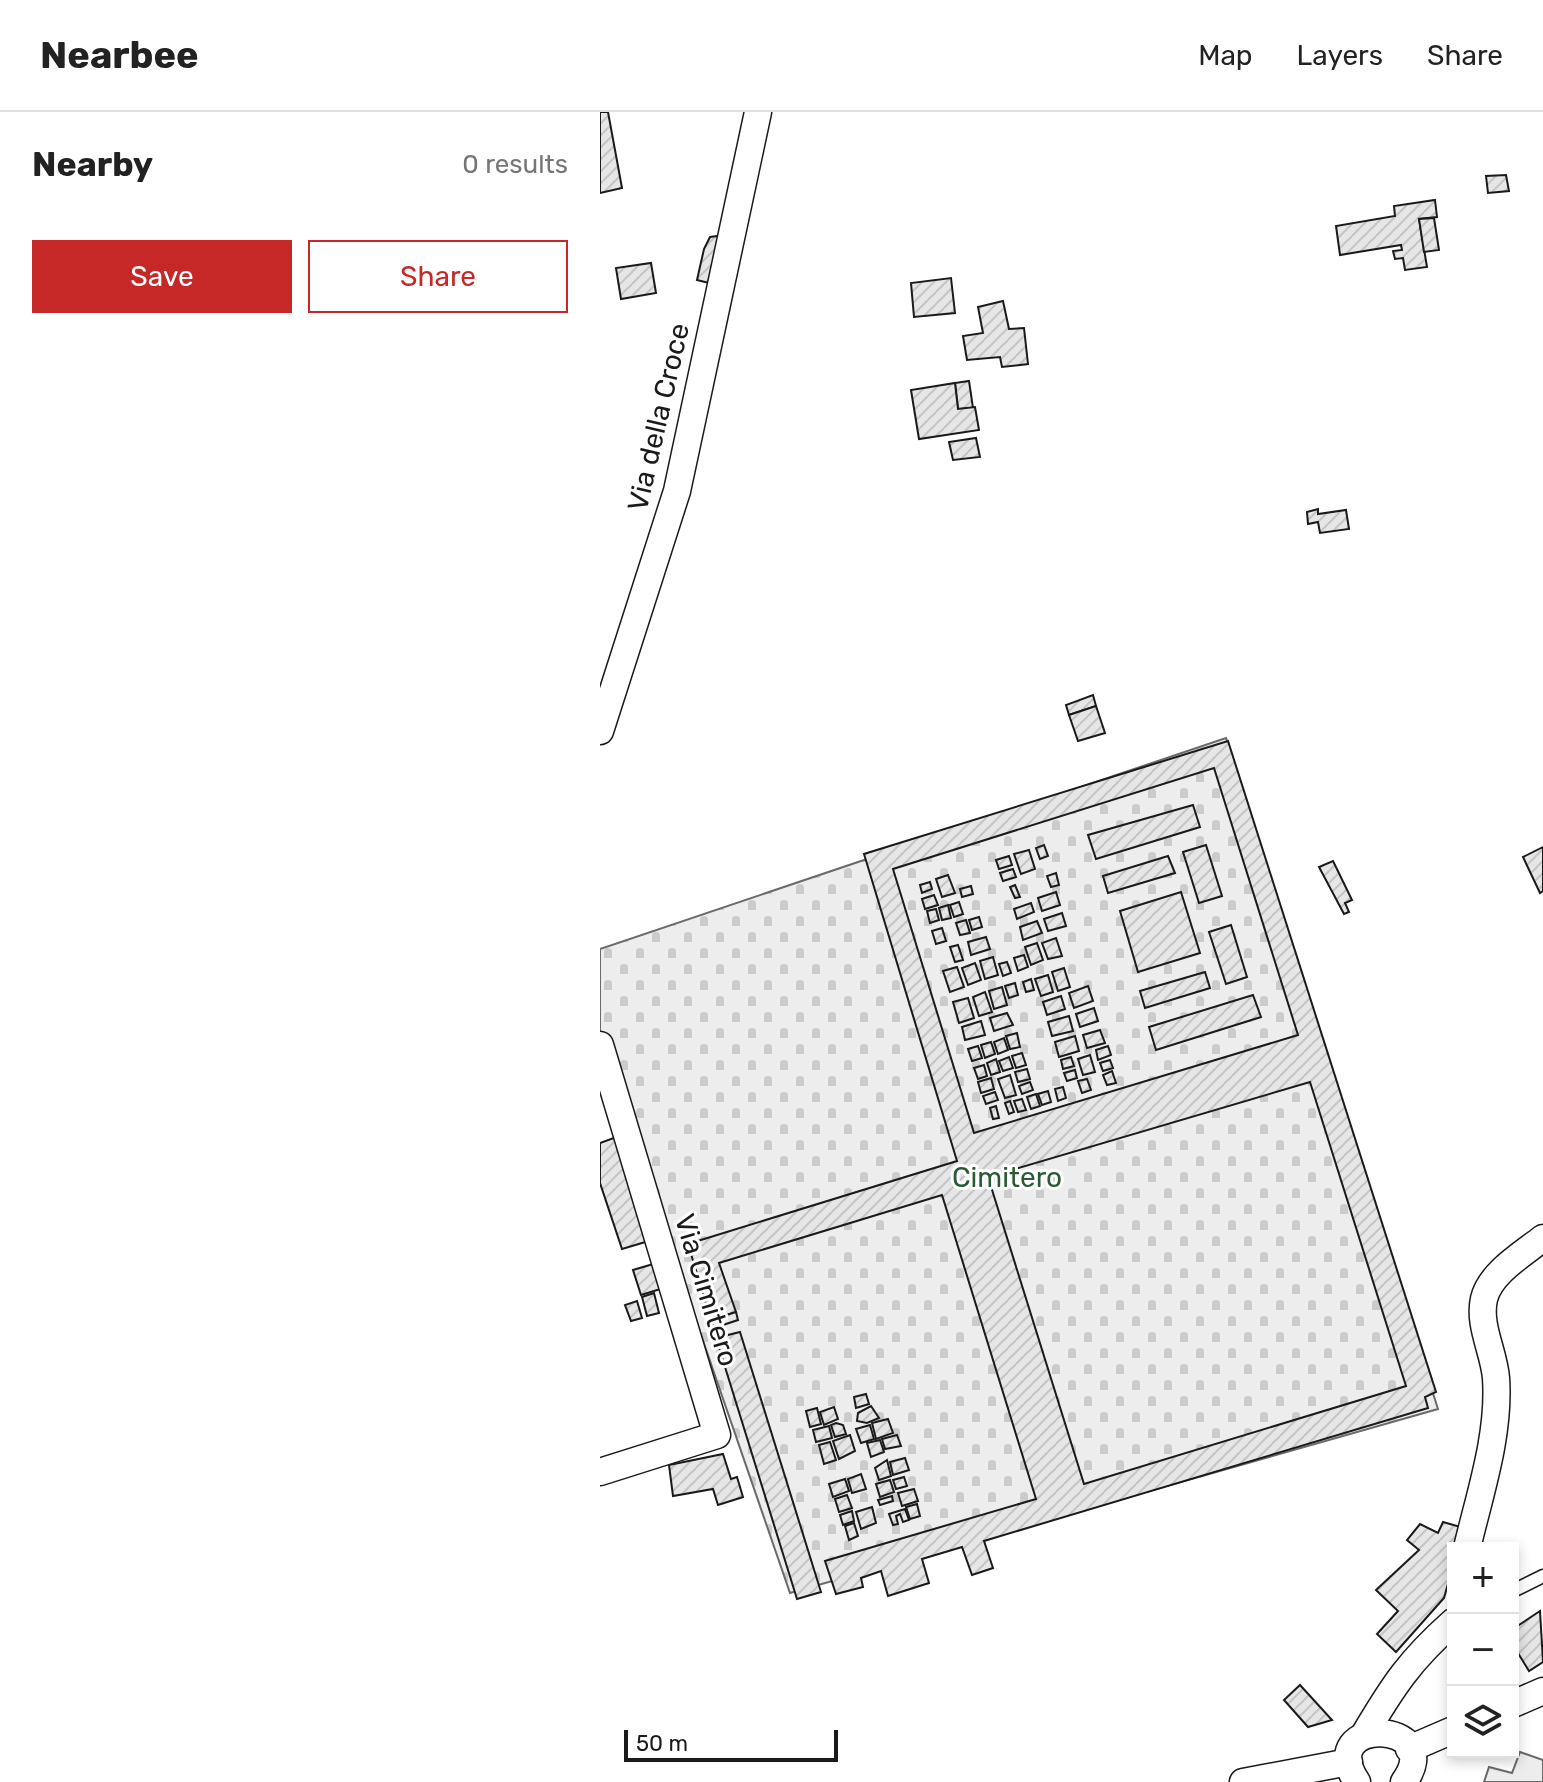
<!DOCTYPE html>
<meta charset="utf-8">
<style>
body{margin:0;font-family:Rubik,sans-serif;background:#f6f6f6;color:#222}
.controls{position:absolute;right:24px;bottom:24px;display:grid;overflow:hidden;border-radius:0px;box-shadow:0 4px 12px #0003}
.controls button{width:72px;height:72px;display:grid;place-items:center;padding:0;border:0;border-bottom:2px solid #e0e0e0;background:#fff;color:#222;font:40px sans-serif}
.scale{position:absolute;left:24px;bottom:20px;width:214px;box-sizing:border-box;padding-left:8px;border:4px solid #1a1a1a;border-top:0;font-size:22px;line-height:28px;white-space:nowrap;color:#1a1a1a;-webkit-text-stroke:6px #fff;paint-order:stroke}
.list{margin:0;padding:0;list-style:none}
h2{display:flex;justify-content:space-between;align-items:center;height:104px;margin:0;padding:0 32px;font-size:34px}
h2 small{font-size:26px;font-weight:400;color:#767676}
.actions{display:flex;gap:16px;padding:24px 32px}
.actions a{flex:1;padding:18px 0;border:2px solid #c62828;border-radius:0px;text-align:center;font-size:28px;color:#c62828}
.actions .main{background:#c62828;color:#fff}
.icon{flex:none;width:44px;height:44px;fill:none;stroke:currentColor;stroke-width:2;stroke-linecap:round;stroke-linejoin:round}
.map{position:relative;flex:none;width:943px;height:1670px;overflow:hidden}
header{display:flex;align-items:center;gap:48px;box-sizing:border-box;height:112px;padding:0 40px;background:#fff;border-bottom:2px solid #e0e0e0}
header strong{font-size:38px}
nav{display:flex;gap:44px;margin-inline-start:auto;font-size:28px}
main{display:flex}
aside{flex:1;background:#fff}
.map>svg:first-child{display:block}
.cemetery{fill:url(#cemetery-stones);stroke:#6a6a6a;stroke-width:2}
.built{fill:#ededed;stroke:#6a6a6a;stroke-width:2}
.building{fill:url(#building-hatch);stroke:#1a1a1a;stroke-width:2;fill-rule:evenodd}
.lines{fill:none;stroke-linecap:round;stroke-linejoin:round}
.lane-casing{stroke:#1a1a1a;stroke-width:15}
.street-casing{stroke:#1a1a1a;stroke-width:29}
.lane{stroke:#fff;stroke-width:12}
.street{stroke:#fff;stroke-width:26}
.labels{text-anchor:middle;stroke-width:6;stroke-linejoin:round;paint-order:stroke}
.street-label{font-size:28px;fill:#1a1a1a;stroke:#fff}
.park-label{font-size:28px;fill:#2b5a34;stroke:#fff}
</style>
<header>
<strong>Nearbee</strong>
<nav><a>Map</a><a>Layers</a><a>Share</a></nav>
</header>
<main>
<aside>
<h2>Nearby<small>0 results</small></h2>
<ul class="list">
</ul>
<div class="actions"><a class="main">Save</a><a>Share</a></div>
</aside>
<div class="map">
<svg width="943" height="1670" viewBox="0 0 943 1670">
<defs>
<pattern id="cemetery-stones" width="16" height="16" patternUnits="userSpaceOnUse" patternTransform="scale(2)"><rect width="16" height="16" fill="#ededed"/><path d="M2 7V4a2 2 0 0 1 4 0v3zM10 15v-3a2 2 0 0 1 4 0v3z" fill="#cbcbcb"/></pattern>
<pattern id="building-hatch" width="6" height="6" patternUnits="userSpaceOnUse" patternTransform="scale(2)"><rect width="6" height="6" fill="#e6e6e6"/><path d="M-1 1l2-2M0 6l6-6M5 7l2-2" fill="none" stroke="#c5c5c5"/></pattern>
</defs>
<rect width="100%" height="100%" fill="#fff"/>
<path class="cemetery" d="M 626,626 L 838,1297 L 190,1481 L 0,930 L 0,837 Z"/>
<path class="built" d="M 920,1640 L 943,1648 L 943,1670 L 884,1670 L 889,1655 L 912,1661 Z"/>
<g class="building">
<path d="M 0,0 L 8,0 L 22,76 L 0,81 Z"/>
<path d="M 906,63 L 909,79 L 888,81 L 886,64 Z"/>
<path d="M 835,88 L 837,105 L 819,107 L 827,155 L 805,158 L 803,146 L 795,147 L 793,139 L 802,138 L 801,133 L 740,143 L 736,114 L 795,104 L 794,94 Z"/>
<path d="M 834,106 L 839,138 L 824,140 L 819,107 Z"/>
<path d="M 117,124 L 123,126 L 113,172 L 97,168 L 104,137 L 110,125 Z"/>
<path d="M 51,151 L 56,181 L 21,187 L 16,156 Z"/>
<path d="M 351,166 L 355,201 L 314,205 L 311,171 Z"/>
<path d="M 403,189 L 409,217 L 424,216 L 428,252 L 402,255 L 400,245 L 367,248 L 363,224 L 383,221 L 378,195 Z"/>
<path d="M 369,269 L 373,296 L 358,297 L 355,271 Z"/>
<path d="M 355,271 L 358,297 L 375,295 L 379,318 L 319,327 L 311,278 Z"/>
<path d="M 376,326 L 380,345 L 353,348 L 349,330 Z"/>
<path d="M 718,397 L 718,402 L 746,398 L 749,417 L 720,421 L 718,410 L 708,412 L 707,400 Z"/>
<path d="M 493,583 L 496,594 L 469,603 L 466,593 Z"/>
<path d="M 496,594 L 505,621 L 478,629 L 469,603 Z"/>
<path d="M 628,629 L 836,1280 L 825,1285 L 828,1296 L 384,1429 L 393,1456 L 372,1463 L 362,1435 L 322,1447 L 329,1471 L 288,1484 L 281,1459 L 261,1466 L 263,1475 L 236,1482 L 225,1449 L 436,1387 L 342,1083 L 119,1151 L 136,1200 L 111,1208 L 88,1132 L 357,1049 L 264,742 ZM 614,656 L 698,923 L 374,1021 L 293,757 ZM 710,970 L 806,1274 L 484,1372 L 388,1065 Z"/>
<path d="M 593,693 L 600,715 L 496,747 L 488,723 Z"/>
<path d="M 444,733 L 448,744 L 440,747 L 436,736 Z"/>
<path d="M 606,733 L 622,784 L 599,791 L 583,740 Z"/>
<path d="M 943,735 L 943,779 L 940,781 L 923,745 Z"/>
<path d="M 429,738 L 435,757 L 421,762 L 414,742 Z"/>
<path d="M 409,744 L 412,753 L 399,757 L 396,748 Z"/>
<path d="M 568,744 L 575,761 L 508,781 L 503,764 Z"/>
<path d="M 733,749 L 752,788 L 745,791 L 749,800 L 744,802 L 719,755 Z"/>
<path d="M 413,757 L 416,765 L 403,769 L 400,761 Z"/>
<path d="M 456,761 L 459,773 L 451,775 L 447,764 Z"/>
<path d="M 348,763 L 355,781 L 342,785 L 336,767 Z"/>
<path d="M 330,770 L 332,777 L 322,781 L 320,773 Z"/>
<path d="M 415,773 L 420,785 L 415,786 L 410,775 Z"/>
<path d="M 371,774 L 373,782 L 362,785 L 360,777 Z"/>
<path d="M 456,780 L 460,793 L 442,799 L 438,786 Z"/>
<path d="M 581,780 L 600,841 L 538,860 L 520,799 Z"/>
<path d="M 334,783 L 338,793 L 325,797 L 322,787 Z"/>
<path d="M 359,790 L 363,802 L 354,805 L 350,793 Z"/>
<path d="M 431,791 L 434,800 L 417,807 L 414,797 Z"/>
<path d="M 348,793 L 351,806 L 342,808 L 339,796 Z"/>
<path d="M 336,797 L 339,808 L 330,811 L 327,799 Z"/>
<path d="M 462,801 L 466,814 L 448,819 L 444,807 Z"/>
<path d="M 379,805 L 382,815 L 372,818 L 369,808 Z"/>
<path d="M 366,808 L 370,821 L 360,823 L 356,811 Z"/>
<path d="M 437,809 L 442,821 L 423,828 L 420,815 Z"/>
<path d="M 631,813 L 647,865 L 626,872 L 609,820 Z"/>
<path d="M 342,816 L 346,829 L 336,832 L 332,819 Z"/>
<path d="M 386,825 L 390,837 L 371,843 L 368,830 Z"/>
<path d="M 456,826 L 462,844 L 448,847 L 442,831 Z"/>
<path d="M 437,831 L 443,848 L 431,853 L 425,835 Z"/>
<path d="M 358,833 L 363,848 L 355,850 L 350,835 Z"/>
<path d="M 424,843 L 428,855 L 418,859 L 414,846 Z"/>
<path d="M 393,845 L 398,863 L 385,867 L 380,849 Z"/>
<path d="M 407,850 L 411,861 L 403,864 L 399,852 Z"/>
<path d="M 375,851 L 381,868 L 368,873 L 362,856 Z"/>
<path d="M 357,855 L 364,875 L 350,880 L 343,859 Z"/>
<path d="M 464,856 L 470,875 L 458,879 L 452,860 Z"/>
<path d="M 605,860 L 610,876 L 545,896 L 540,879 Z"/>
<path d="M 448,863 L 453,880 L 441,884 L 435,867 Z"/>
<path d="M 431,867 L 434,878 L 426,880 L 423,870 Z"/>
<path d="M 415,871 L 418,883 L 409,886 L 405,874 Z"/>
<path d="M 488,874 L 493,889 L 474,896 L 469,881 Z"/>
<path d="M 402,875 L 407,893 L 394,897 L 389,879 Z"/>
<path d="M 385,880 L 392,900 L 379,904 L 373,885 Z"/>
<path d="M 653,883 L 661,905 L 556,938 L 549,915 Z"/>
<path d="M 461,884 L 465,897 L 447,903 L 443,890 Z"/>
<path d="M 368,886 L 374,906 L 359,911 L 353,890 Z"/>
<path d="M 494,896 L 498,909 L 480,915 L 476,902 Z"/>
<path d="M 407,901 L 413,913 L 394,919 L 390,906 Z"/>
<path d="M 469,904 L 473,919 L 452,924 L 448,910 Z"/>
<path d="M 381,909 L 385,923 L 365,928 L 362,915 Z"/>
<path d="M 500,918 L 505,931 L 487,936 L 483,923 Z"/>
<path d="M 417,921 L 420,935 L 410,937 L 406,924 Z"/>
<path d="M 475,924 L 479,939 L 459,945 L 455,930 Z"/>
<path d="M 404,926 L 408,938 L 398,942 L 394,930 Z"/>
<path d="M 391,930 L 395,942 L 385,946 L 381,933 Z"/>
<path d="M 378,934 L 382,946 L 372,949 L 368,937 Z"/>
<path d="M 508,934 L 511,943 L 498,948 L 496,938 Z"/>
<path d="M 422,941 L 426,953 L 416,956 L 412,944 Z"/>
<path d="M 490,943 L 495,960 L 483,963 L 478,947 Z"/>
<path d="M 409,945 L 413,956 L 403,959 L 399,949 Z"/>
<path d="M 471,945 L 474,954 L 463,957 L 461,948 Z"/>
<path d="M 396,947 L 400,960 L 391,963 L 387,951 Z"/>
<path d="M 510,948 L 513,956 L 503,959 L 500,951 Z"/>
<path d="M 384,953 L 387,964 L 378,967 L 374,956 Z"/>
<path d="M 427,957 L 430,967 L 418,970 L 415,960 Z"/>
<path d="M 475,958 L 477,966 L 467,969 L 464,961 Z"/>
<path d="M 512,959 L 516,971 L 507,973 L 503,963 Z"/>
<path d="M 410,963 L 416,983 L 405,986 L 398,967 Z"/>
<path d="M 391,966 L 394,977 L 381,981 L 378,970 Z"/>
<path d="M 487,967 L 491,978 L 482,981 L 478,969 Z"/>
<path d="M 430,970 L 433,978 L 422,982 L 419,974 Z"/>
<path d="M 463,975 L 466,986 L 458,989 L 455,977 Z"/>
<path d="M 448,979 L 451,990 L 442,993 L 438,982 Z"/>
<path d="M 395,980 L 398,988 L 386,992 L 383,984 Z"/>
<path d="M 436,982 L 440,994 L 431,997 L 427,985 Z"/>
<path d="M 422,987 L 426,998 L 418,1000 L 414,989 Z"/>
<path d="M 410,989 L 414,1000 L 409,1002 L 405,991 Z"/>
<path d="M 396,994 L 399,1006 L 393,1007 L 390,996 Z"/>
<path d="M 19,1024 L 52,1128 L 22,1137 L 0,1071 L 0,1031 Z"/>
<path d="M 60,1150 L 67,1175 L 41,1183 L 33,1158 Z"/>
<path d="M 54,1181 L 59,1201 L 47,1204 L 42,1185 Z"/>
<path d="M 37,1189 L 42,1206 L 31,1209 L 25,1193 Z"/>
<path d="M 136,1200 L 138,1208 L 114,1216 L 111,1208 Z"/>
<path d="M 140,1220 L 221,1480 L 197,1487 L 116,1226 Z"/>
<path d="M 266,1282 L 269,1292 L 256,1296 L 254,1285 Z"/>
<path d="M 271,1294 L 279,1306 L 267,1311 L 257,1309 L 258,1301 Z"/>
<path d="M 234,1295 L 238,1307 L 224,1313 L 220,1300 Z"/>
<path d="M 217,1296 L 221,1312 L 210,1315 L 206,1299 Z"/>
<path d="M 288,1307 L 293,1321 L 276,1327 L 272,1311 Z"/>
<path d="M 236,1311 L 243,1313 L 246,1322 L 235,1325 L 231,1313 Z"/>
<path d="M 270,1313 L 274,1327 L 261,1331 L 256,1317 Z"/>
<path d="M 229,1314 L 232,1326 L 216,1330 L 213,1318 Z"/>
<path d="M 250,1323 L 255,1339 L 239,1347 L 233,1329 Z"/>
<path d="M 297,1323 L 301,1334 L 285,1337 L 282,1327 Z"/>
<path d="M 280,1328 L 284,1340 L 271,1345 L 267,1331 Z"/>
<path d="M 230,1330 L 236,1348 L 224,1352 L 219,1333 Z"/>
<path d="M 123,1342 L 131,1367 L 137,1365 L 143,1385 L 118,1393 L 113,1377 L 73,1384 L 69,1353 Z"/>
<path d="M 305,1346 L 309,1358 L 293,1363 L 290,1350 Z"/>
<path d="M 287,1348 L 291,1364 L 279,1368 L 275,1356 Z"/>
<path d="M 261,1362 L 266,1377 L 252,1381 L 248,1367 Z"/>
<path d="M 304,1365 L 307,1374 L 296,1377 L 293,1368 Z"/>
<path d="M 245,1367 L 249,1379 L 233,1385 L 229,1372 Z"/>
<path d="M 290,1368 L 294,1380 L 280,1385 L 276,1372 Z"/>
<path d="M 314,1377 L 318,1389 L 302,1394 L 298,1381 Z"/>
<path d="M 247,1383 L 252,1396 L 239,1400 L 235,1387 Z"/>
<path d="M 292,1384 L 293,1389 L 280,1393 L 278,1388 Z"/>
<path d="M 317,1392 L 320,1404 L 310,1407 L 306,1395 Z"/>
<path d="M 272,1395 L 276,1411 L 261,1417 L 256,1400 Z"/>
<path d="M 305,1397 L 309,1408 L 303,1410 L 300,1402 L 296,1404 L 298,1412 L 293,1413 L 289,1402 Z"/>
<path d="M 252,1399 L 254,1409 L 243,1413 L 240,1403 Z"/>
<path d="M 843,1410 L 864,1416 L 858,1436 L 853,1436 L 853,1454 L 844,1486 L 796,1540 L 777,1522 L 798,1499 L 776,1478 L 819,1438 L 807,1428 L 820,1412 L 838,1421 Z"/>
<path d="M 254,1411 L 258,1424 L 249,1428 L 245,1414 Z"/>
<path d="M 940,1499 L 943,1550 L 929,1559 L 913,1533 L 913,1517 Z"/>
<path d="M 700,1573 L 732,1608 L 708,1615 L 684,1588 Z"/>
</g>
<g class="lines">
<g class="lane-casing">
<path id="lane" d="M 913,1479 L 943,1464"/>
</g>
<g class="street-casing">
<g id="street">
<path d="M 0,619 L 77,379 L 158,0"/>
<path d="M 0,933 L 117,1323 L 0,1360"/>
<path d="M 867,1436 C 880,1381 900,1323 896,1266 C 894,1240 878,1213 884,1187 C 890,1161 923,1142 943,1126"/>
<path d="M 913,1592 L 943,1579"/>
<path d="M 764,1623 C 793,1574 810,1548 853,1510"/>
<path d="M 809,1637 L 853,1618"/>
<path d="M 643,1670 L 749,1650"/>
<path d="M 757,1670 C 713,1603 849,1607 804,1670"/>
</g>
</g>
<use href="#lane" class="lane"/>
<use href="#street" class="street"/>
</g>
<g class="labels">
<g class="street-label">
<text transform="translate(58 305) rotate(-77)" y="10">Via della Croce</text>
<text transform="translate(107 1178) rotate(73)" y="10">Via Cimitero</text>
</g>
<g class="park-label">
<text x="407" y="1075">Cimitero</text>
</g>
</g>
</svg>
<div class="controls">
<button>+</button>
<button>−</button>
<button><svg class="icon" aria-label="layers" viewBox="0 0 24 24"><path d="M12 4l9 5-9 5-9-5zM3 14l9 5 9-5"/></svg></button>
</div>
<div class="scale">50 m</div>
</div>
</main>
